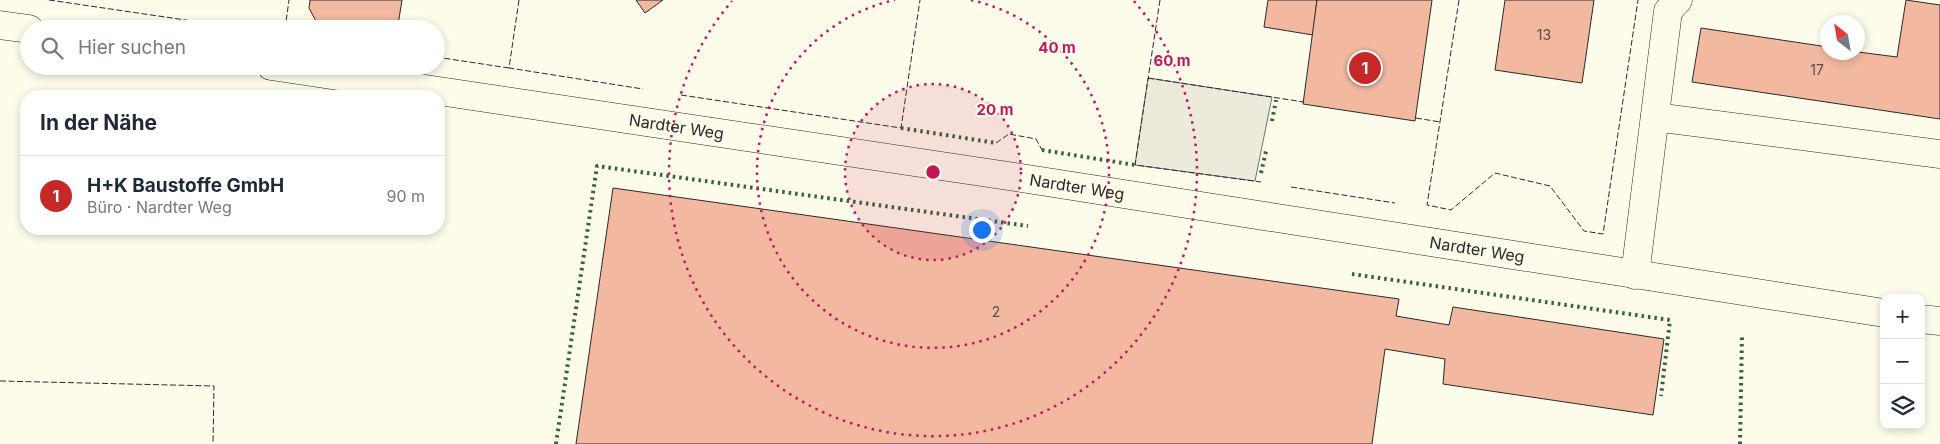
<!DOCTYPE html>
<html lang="de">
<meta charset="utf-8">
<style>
body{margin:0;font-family:Inter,sans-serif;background:#f6f6f7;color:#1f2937}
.controls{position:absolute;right:15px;bottom:15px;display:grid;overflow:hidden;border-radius:10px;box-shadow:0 2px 8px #0003}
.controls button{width:45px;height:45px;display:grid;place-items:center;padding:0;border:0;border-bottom:1px solid #e0e1e3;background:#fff;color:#1f2937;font:25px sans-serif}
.compass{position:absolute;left:1820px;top:15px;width:45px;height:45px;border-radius:50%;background:#fff;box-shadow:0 2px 8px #0003;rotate:329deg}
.you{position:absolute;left:981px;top:229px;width:18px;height:18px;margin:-12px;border:4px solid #fff;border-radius:50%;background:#1a73e8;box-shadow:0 0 0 8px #1a73e833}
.badge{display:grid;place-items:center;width:32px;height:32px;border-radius:50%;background:#c62828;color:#fff;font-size:16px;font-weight:700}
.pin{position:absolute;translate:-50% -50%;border:2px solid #fff;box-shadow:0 1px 5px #0006}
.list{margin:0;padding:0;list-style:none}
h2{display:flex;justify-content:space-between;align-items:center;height:65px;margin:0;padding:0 20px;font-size:21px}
h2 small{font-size:16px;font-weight:400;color:#747a83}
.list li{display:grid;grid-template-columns:32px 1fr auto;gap:15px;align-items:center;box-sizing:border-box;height:80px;padding:0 20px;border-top:1px solid #e0e1e3}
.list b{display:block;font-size:19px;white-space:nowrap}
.list p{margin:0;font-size:16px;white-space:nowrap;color:#747a83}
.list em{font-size:16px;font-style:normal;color:#747a83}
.icon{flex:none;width:28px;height:28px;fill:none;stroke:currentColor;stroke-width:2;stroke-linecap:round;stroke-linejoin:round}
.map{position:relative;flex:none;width:1940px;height:444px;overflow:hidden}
.search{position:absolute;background:#fff;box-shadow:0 2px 8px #0003;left:20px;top:20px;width:425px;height:55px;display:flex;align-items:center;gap:12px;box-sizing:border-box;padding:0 18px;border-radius:28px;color:#747a83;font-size:19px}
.panel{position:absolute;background:#fff;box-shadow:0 2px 8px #0003;left:20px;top:90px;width:425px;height:145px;border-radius:20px}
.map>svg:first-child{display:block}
.parking{fill:#eceadb;stroke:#74746e}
.building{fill:#f2b8a0;stroke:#2b2b2b}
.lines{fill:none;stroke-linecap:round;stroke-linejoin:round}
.minor-casing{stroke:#2b2b2b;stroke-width:29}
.minor{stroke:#fdfbea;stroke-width:28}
.hedge{stroke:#34623c;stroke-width:4;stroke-dasharray:2.5 4;stroke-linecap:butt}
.fence{stroke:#2b2b2b;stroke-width:1;stroke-dasharray:6 2.5;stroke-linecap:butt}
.ring{fill:none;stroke:#c2185b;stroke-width:2.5;stroke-dasharray:2.5 5}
.labels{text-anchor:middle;stroke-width:4;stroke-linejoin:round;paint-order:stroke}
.number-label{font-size:14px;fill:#5d4e48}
.street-label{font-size:16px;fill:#2b2b2b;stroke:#fdfbea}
.centre{fill:#c2185b;stroke:#fdfbea;stroke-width:2.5}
.ring-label{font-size:15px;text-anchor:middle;font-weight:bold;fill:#c2185b;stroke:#fdfbea;stroke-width:4;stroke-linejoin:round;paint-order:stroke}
</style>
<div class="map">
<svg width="1940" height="444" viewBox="0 0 1940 444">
<rect width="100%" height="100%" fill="#fdfbea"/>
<path class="parking" d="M 1148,78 L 1272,97 L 1255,181 L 1135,165 Z"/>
<g class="building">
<path d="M 310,0 L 402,0 L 398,25 L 393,29 L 344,29 L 318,25 L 309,8 Z"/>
<path d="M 636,0 L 663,0 L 645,13 Z"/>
<path d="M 1268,0 L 1317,0 L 1313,35 L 1264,27 Z"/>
<path d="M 1317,0 L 1432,0 L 1415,121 L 1303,104 Z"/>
<path d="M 1505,0 L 1594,0 L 1582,83 L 1495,70 Z"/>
<path d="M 1906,0 L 1940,5 L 1940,119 L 1692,82 L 1701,28 L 1828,47 L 1828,52 L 1858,52 L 1897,57 Z"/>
<path d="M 613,188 L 1399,299 L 1396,316 L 1449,325 L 1453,307 L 1664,339 L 1653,415 L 1443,384 L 1445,359 L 1385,349 L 1372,444 L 576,444 Z"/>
</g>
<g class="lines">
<g class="minor-casing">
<g id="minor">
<path d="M 0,25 L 29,29"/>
<path id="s1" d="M 271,66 L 1015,177 L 1884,313"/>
<path d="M 1655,117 L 1940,154"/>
<path d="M 1635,275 L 1668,11 L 1678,0"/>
<path d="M 1921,319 L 1940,321"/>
</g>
</g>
<use href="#minor" class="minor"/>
<g class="hedge">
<path d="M 1272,121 L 1276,100"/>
<path d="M 901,128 L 996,143"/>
<path d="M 1042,150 L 1135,165"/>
<path d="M 1261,173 L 1266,151"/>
<path d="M 1352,274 L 1670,320 L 1661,396"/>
<path d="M 556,444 L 597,166 L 1028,226"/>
<path d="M 1740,444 L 1742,335"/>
</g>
<g class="fence">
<path d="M 49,0 L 247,29"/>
<path d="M 519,0 L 509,68 L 643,89"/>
<path d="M 1160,0 L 1135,165 L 1261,182"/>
<path d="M 1459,0 L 1427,205 L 1451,210 L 1495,173 L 1550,186 L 1584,231 L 1603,234 L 1638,0"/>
<path d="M 285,29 L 289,0"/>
<path d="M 436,57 L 509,68"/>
<path d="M 1148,78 L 1304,102"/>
<path d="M 681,95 L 901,128 L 920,0"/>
<path d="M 1416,118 L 1440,122"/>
<path d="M 996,143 L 1009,134 L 1036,139 L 1042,150"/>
<path d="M 1291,187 L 1395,203"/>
<path d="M 0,381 L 214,386 L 213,444"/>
</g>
</g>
<circle cx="933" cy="172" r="88" fill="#c2185b" fill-opacity=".12"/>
<g class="ring">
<circle cx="933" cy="172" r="88"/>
<path d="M971 0A176 176 0 1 1 895 0"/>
<path d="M1134 1A264 264 0 1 1 732 1"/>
</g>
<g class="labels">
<g class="number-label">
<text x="1544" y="40">13</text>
<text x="1817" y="75">17</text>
<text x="996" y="317">2</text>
</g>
<g class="street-label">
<text dy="6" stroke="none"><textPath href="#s1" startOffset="410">Nardter Weg</textPath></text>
<text dy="6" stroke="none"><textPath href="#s1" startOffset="815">Nardter Weg</textPath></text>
<text dy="6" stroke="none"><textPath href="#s1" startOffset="1220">Nardter Weg</textPath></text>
</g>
</g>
<circle cx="933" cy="172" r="8" class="centre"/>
<g class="ring-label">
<text x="1057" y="53">40 m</text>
<text x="1172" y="66">60 m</text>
<text x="995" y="115">20 m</text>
</g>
</svg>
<div class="controls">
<button>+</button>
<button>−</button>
<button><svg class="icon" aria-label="layers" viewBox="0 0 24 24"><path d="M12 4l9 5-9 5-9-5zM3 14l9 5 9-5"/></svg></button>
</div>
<svg class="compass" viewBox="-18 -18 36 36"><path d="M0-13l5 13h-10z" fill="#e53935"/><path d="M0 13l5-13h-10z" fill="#747a83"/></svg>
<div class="you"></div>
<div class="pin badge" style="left:1365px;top:68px">1</div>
<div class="search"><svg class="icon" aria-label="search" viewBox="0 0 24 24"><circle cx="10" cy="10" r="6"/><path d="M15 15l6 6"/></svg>Hier suchen</div>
<section class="panel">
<h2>In der Nähe<small></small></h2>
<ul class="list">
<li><span class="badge">1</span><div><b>H+K Baustoffe GmbH</b><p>Büro · Nardter Weg</p></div><em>90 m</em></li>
</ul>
</section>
</div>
